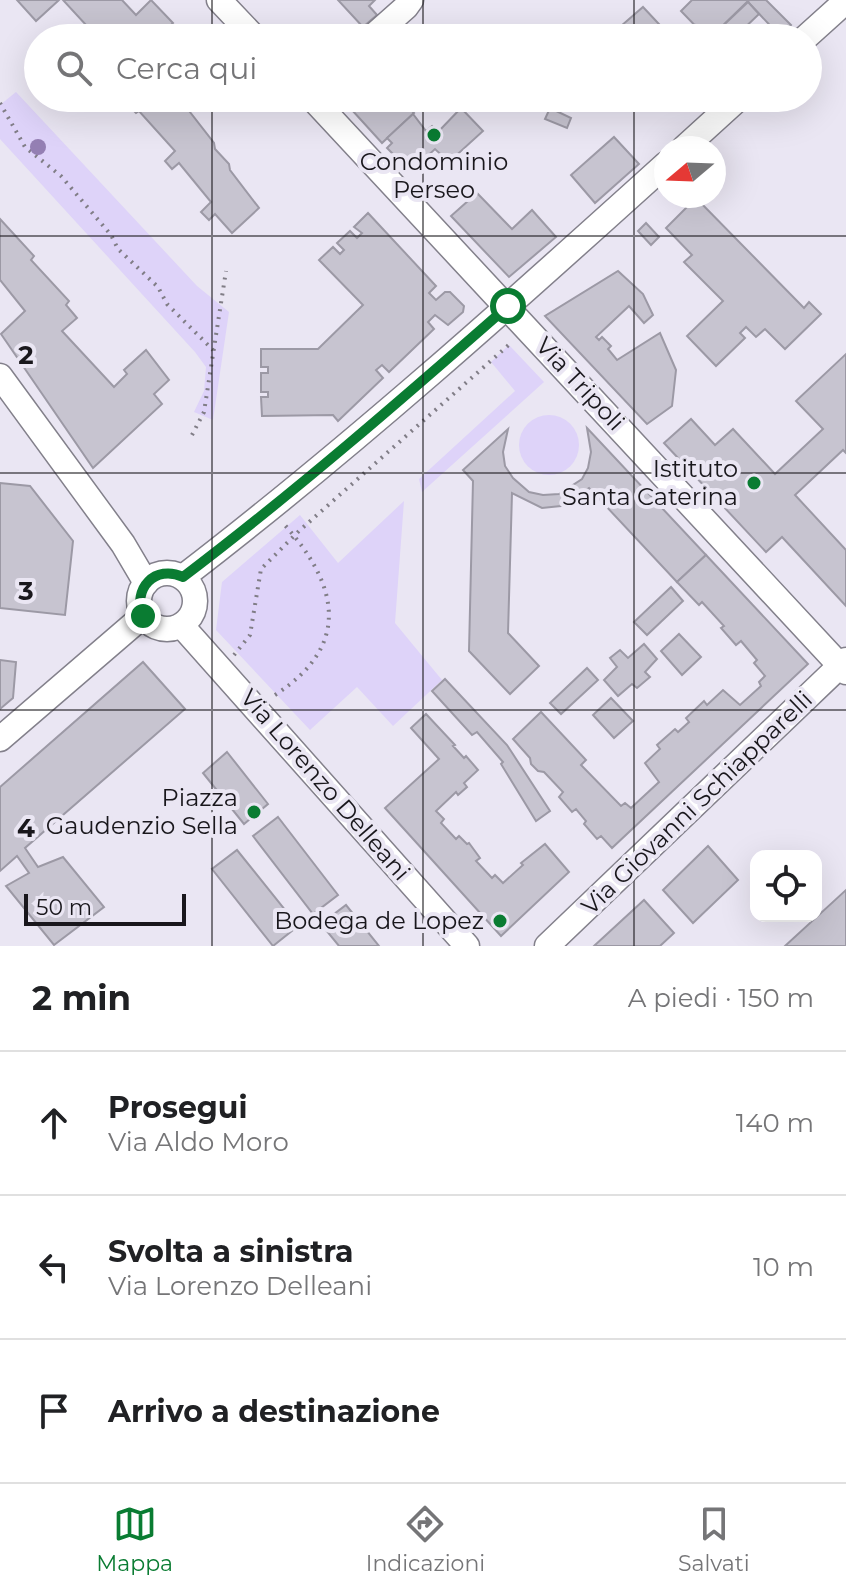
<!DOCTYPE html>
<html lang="it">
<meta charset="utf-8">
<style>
body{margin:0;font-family:Montserrat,sans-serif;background:#f6f6f6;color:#202124}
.controls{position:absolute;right:24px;bottom:24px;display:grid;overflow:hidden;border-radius:16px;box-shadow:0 8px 32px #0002}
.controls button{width:72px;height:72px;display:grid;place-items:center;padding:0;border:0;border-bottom:2px solid #e0e0e0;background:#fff;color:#202124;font:40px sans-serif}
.compass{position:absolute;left:654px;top:136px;width:72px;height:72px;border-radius:50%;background:#fff;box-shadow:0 8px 32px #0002;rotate:251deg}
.scale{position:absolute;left:24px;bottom:20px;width:162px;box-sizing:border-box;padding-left:8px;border:4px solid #19171c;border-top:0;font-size:22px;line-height:28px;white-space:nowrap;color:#19171c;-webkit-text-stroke:6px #eae6f3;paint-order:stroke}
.stop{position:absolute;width:24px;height:24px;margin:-18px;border:6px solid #0a7c32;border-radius:50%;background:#fff}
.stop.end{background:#0a7c32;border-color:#fff;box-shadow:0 2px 8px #0008}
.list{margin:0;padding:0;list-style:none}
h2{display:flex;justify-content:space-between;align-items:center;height:104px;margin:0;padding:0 32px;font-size:34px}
h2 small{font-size:26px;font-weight:400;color:#757577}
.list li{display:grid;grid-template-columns:52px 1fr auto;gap:24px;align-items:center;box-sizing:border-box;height:144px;padding:0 32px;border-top:2px solid #e0e0e0}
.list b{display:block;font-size:30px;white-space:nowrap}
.list p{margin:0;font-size:26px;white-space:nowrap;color:#757577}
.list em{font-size:26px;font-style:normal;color:#757577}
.icon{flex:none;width:44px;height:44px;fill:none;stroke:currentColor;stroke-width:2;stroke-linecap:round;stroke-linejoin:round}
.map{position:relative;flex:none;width:846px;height:946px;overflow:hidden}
.search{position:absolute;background:#fff;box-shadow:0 8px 32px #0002;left:24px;right:24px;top:24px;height:88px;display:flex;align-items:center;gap:20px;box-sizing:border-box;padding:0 28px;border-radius:44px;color:#757577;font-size:30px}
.sheet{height:536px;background:#fff}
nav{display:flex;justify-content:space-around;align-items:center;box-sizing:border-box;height:112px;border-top:2px solid #e0e0e0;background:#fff;font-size:22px;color:#757577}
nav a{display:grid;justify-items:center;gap:4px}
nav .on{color:#0a7c32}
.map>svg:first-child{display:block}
.green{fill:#ded3f9}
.building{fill:#c7c4d0;stroke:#9c99a5;stroke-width:2}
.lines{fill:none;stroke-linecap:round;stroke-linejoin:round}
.minor-casing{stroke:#83808b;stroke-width:27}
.path{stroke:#807d86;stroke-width:4;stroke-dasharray:2 6;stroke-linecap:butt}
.minor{stroke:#fff;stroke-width:24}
.tree{fill:#947fb3}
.route{stroke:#0a7c32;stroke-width:10}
.grid{fill:none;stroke:#19171c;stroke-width:2;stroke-opacity:0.55}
.poi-dot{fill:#0a7c32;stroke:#eae6f3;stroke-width:3}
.labels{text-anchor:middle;stroke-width:8;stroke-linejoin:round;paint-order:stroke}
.poi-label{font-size:24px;fill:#19171c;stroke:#eae6f3;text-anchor:end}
.street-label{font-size:24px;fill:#19171c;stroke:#eae6f3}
.grid-label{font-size:26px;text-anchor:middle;font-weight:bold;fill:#19171c;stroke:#eae6f3;stroke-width:8;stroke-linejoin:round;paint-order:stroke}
</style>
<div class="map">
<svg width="846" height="946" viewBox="0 0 846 946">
<rect width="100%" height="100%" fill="#eae6f3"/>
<g class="green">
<path d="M 16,92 L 197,286 L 229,312 L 213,420 L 194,412 L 204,391 L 206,367 L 195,352 L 0,139 L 0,105 Z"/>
<path d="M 509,345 L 544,382 L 422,492 L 419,479 L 515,391 L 491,362 Z"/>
<circle cx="549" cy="445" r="30"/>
<path d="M 404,501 L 395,623 L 442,680 L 393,726 L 357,687 L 310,730 L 216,630 L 222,582 L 300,515 L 338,563 Z"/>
</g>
<g class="building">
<path d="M 17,0 L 59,0 L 36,21 Z"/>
<path d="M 63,0 L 122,0 L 136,15 L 151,0 L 173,23 L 158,38 L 98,38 Z"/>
<path d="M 338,0 L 375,0 L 369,6 L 377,15 L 363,27 Z"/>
<path d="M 692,0 L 749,0 L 710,38 L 707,38 L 681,11 Z"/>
<path d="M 749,0 L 766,0 L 791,25 L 780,36 L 748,2 Z"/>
<path d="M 748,2 L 759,14 L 734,38 L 710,38 Z"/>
<path d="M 643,7 L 672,38 L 632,38 L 621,26 Z"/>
<path d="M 695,25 L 707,38 L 680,38 Z"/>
<path d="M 130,98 L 179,98 L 214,143 L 215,149 L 229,164 L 230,170 L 259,208 L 232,233 L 215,214 L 209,220 L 201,212 L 211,202 L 179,163 L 172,169 L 165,161 L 175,151 L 139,111 L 136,113 L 129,106 L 132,102 Z"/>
<path d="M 400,98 L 414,113 L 382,143 L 341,98 Z"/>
<path d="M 461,108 L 483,131 L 449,162 L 435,149 L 423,160 L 417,155 L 405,166 L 387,148 L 392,143 L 387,138 L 413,114 L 426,131 L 432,126 L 438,132 Z"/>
<path d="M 550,108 L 571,118 L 567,128 L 545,119 Z"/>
<path d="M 614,137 L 639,164 L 595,203 L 571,175 Z"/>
<path d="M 477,193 L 512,229 L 532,210 L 556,237 L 509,277 L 451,216 Z"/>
<path d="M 696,198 L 804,308 L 809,302 L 821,314 L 785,349 L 765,329 L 756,337 L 746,327 L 740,333 L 745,338 L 716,366 L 687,336 L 723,301 L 684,262 L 692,255 L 666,228 Z"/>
<path d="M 368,213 L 436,286 L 429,293 L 436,300 L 445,292 L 450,292 L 464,306 L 463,312 L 448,325 L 435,315 L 428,322 L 434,329 L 389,372 L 382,365 L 376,370 L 383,378 L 338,421 L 333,415 L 262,416 L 261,397 L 268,397 L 268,392 L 261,392 L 261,373 L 268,373 L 268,367 L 261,367 L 261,349 L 318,349 L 363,305 L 319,260 L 333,247 L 340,254 L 344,250 L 337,243 L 350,231 L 357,238 L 362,233 L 354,227 Z"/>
<path d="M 0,219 L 34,256 L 31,260 L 69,301 L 66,305 L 77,318 L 62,331 L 114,387 L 127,374 L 124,370 L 146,350 L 169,380 L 154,394 L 162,404 L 93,468 L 1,334 L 25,311 L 0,280 Z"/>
<path d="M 646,223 L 659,237 L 651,245 L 638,231 Z"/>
<path d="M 618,271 L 643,294 L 653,315 L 644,323 L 629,306 L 596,337 L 599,340 L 602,337 L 611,346 L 608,349 L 617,360 L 660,333 L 676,370 L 672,406 L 647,424 L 545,316 Z"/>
<path d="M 846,354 L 846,453 L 843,450 L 795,495 L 846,550 L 846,606 L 782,537 L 766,552 L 664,443 L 691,419 L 715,445 L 733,429 L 775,474 L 823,429 L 796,401 Z"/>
<path d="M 587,428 L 706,555 L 677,582 L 589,488 L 561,506 L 542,508 L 512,493 L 508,633 L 539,666 L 510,694 L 469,651 L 473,481 L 463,470 L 508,429 L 503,452 L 505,466 L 513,478 L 529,492 L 543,495 L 559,494 L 582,479 L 588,468 L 591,452 Z"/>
<path d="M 0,483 L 30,486 L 73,541 L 65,615 L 0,608 Z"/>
<path d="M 706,555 L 808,664 L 612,848 L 601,836 L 597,839 L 584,824 L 586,821 L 576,809 L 572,812 L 559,797 L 563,792 L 544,772 L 538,771 L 531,764 L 530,758 L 513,739 L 541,712 L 586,760 L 581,765 L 621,806 L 625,803 L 631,808 L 659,782 L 645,763 L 660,749 L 657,745 L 675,729 L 678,732 L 689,722 L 686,718 L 704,701 L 707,705 L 723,690 L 740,705 L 761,686 L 759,682 L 765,676 L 754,663 L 757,660 L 741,641 L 736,645 L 721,628 L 724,626 L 702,602 L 699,605 L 677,582 Z"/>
<path d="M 671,587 L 683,601 L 647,635 L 634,622 Z"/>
<path d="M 679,634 L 701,657 L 682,675 L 661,651 Z"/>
<path d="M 644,644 L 657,659 L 645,672 L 650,677 L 637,688 L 632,684 L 618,696 L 604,680 L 617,667 L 610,658 L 620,650 L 628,658 Z"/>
<path d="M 0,660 L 16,662 L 13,698 L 0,709 Z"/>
<path d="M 143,662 L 185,709 L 25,848 L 38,867 L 63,857 L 104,907 L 54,945 L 6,886 L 29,873 L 17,856 L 0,871 L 0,787 Z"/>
<path d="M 587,668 L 598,680 L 561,714 L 550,703 Z"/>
<path d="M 445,679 L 507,745 L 550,811 L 536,821 L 501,764 L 503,762 L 477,732 L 472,735 L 432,691 Z"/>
<path d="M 611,698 L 633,721 L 614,738 L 593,715 Z"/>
<path d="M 426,714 L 455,745 L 453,746 L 464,758 L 466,756 L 478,770 L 464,783 L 467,787 L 458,795 L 456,792 L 436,811 L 444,819 L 441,823 L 456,839 L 459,836 L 467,844 L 469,843 L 480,858 L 476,861 L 492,878 L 495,875 L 503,883 L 523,865 L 521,863 L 545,844 L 569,872 L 501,936 L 385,808 L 439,759 L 411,728 Z"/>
<path d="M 227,752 L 268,804 L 244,824 L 203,773 Z"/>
<path d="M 278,817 L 338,895 L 313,914 L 253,836 Z"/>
<path d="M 708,846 L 738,880 L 693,923 L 663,890 Z"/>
<path d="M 237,850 L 298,926 L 273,946 L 212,869 Z"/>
<path d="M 846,890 L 846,946 L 785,946 Z"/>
<path d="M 644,900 L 674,933 L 660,946 L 594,946 Z"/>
<path d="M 346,905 L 379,946 L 339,946 L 321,924 Z"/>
</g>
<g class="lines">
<g class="minor-casing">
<g id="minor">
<path d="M 219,0 L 255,38"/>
<path d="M 371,38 L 406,7 L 411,0"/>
<path d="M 805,38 L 846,1"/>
<path d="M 312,98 L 846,672"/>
<path d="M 684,148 L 739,98"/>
<path d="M 0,376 L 123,544 L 146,583"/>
<circle cx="167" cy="601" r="28"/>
<path d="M 183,577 C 351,448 509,306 666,164"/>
<path d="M 182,626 L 467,946"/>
<path d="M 0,739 L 143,616"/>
<path d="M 547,946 L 846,660"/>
</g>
</g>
<g class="path">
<path d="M 0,103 L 25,147 L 61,176 L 111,235 L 118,249 L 158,287 L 167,304 L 213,350"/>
<path d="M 760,107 L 770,98"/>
<path d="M 192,435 L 204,412 L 226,271"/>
<path d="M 234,655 L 250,635 L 261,569 L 299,531 L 512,342"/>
<path d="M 275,695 C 352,645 339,585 283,523"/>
</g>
<use href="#minor" class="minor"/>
</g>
<circle class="tree" cx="38" cy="147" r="8"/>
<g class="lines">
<path class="route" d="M 143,616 C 132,589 155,564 183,577 C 295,492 402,399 508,306"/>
</g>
<path class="grid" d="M 212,0 L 212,38M 423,0 L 423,38M 634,0 L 634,38M 212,98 L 212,946M 423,98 L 423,946M 634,98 L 634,946M 0,236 L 846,236M 0,473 L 846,473M 0,710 L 846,710"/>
<g class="poi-dot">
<circle cx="434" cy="135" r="8"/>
<circle cx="754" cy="483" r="8"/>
<circle cx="254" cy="812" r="8"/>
<circle cx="500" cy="921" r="8"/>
</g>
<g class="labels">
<g class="poi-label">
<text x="434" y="170" text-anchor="middle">Condominio<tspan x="434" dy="28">Perseo</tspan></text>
<text x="738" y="477">Istituto<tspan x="738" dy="28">Santa Caterina</tspan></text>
<text x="238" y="806">Piazza<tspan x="238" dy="28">Gaudenzio Sella</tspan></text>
<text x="484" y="929">Bodega de Lopez</text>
</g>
<g class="street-label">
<text transform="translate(580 384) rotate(47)" y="8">Via Tripoli</text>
<text transform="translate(325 785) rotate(49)" y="8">Via Lorenzo Delleani</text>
<text transform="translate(697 803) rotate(-44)" y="8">Via Giovanni Schiapparelli</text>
</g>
</g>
<g class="grid-label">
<text x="26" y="364">2</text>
<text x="26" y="600">3</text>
<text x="26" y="837">4</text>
</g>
</svg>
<div class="controls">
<button><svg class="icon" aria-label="locate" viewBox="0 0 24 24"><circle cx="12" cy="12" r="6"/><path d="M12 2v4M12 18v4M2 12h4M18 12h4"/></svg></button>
</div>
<svg class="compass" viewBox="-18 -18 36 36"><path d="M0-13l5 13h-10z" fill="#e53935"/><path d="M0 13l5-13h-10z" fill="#757577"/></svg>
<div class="scale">50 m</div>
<div class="stop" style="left:508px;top:306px"></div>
<div class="stop end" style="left:143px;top:616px"></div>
<div class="search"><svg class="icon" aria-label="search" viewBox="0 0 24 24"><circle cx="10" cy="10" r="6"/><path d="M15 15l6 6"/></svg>Cerca qui</div>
</div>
<section class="sheet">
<h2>2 min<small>A piedi · 150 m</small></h2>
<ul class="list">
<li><svg class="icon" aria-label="ahead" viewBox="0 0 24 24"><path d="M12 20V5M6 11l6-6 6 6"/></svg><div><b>Prosegui</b><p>Via Aldo Moro</p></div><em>140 m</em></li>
<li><svg class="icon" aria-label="left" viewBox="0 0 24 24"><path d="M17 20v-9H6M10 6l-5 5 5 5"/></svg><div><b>Svolta a sinistra</b><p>Via Lorenzo Delleani</p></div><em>10 m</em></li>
<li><svg class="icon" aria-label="arrive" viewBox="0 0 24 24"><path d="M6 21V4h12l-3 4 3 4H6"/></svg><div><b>Arrivo a destinazione</b></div></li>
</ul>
</section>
<nav>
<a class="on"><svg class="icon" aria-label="map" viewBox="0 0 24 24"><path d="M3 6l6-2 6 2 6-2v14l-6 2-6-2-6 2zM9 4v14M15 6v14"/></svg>Mappa</a>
<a><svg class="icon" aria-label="directions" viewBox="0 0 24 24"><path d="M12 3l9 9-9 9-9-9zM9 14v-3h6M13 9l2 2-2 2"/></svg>Indicazioni</a>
<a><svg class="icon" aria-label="saved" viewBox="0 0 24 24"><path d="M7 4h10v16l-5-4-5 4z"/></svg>Salvati</a>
</nav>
